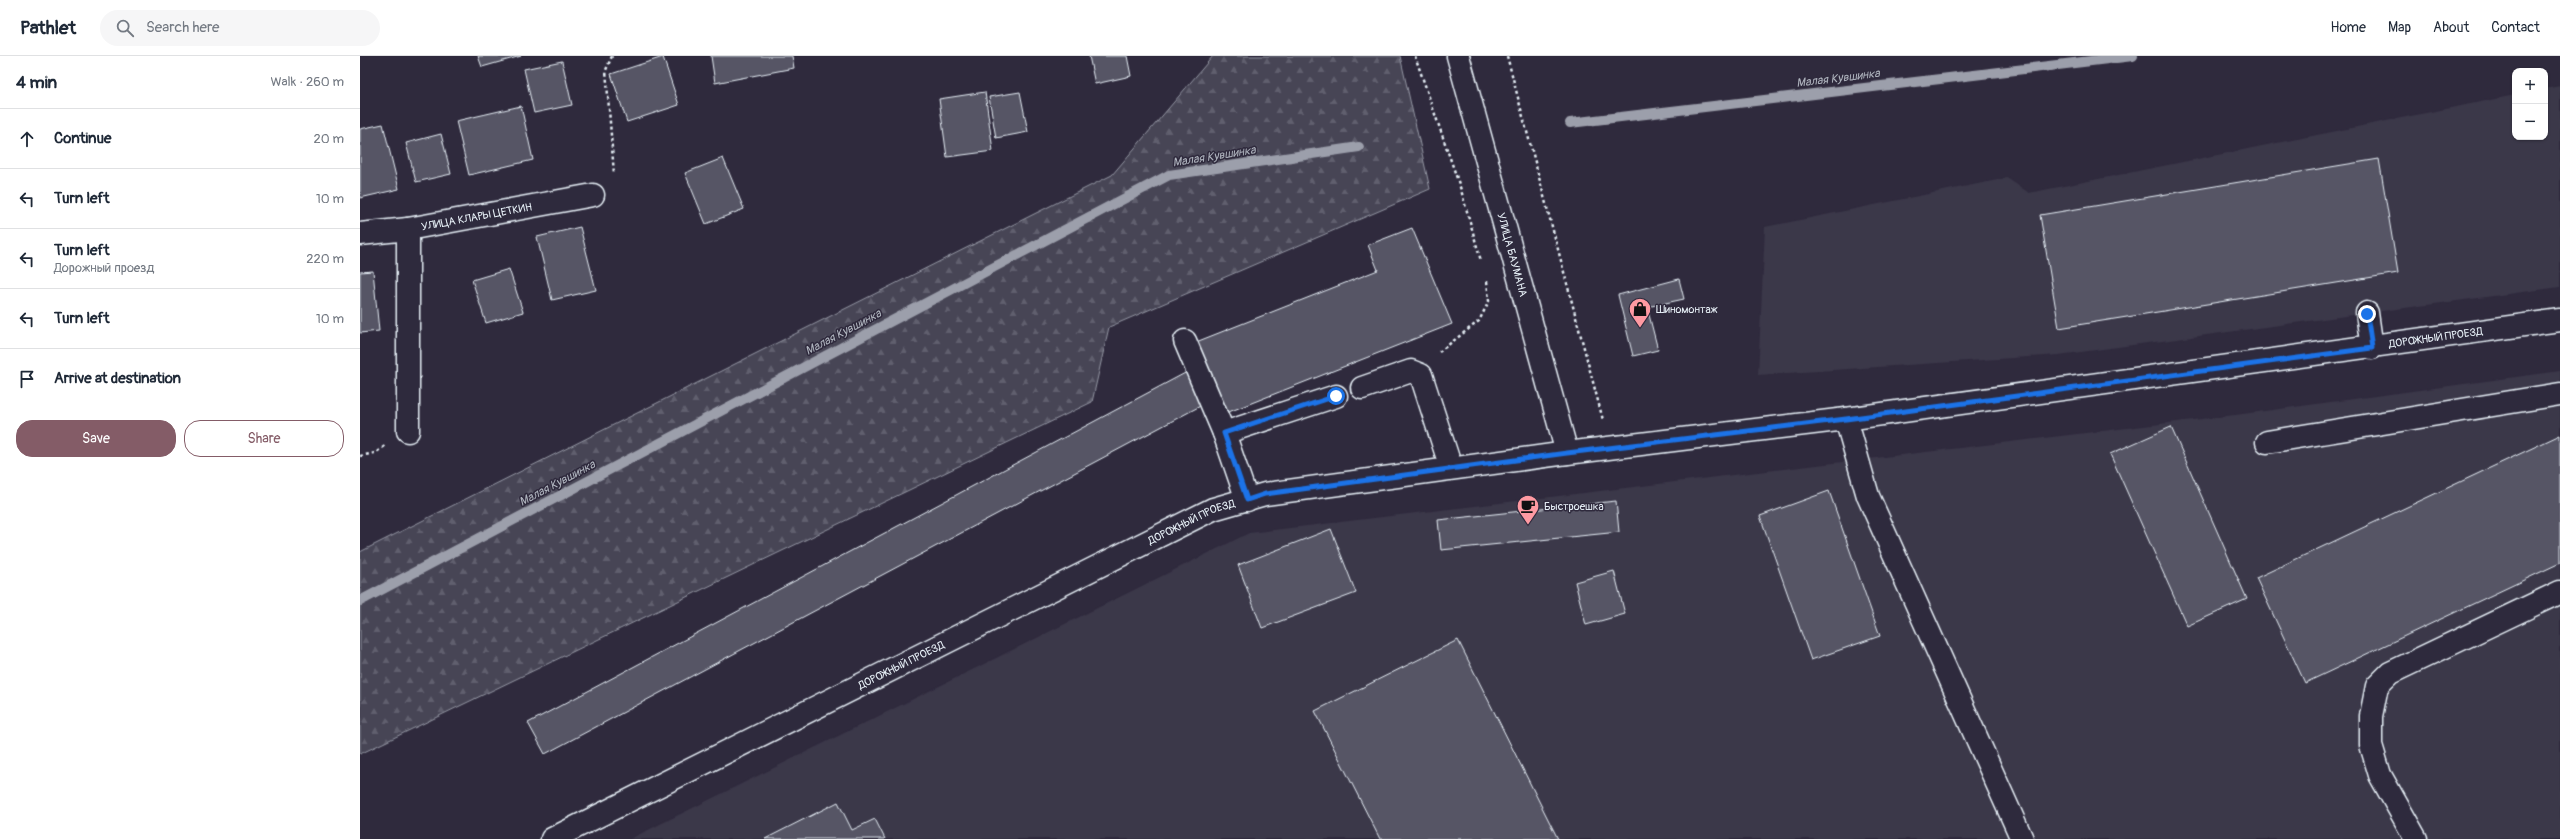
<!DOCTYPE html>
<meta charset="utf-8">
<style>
body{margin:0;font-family:Pangolin,sans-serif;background:#f6f6f7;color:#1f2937}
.controls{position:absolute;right:12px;top:12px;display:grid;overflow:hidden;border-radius:8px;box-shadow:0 1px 3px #0004}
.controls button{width:36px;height:36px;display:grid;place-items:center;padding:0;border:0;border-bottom:1px solid #e0e1e3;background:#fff;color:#1f2937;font:20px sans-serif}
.stop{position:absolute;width:12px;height:12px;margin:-9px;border:3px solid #1a73e8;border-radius:50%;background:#fff}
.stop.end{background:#1a73e8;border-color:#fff;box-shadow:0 1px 4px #0008}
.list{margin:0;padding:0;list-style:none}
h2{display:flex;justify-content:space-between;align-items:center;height:52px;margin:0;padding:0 16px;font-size:17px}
h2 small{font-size:13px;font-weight:400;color:#747a83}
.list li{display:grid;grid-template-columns:26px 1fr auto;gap:12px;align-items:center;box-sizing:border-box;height:60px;padding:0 16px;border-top:1px solid #e0e1e3}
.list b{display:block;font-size:15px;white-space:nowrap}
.list p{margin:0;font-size:13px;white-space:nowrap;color:#747a83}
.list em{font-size:13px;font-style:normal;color:#747a83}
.actions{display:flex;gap:8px;padding:12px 16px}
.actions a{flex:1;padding:9px 0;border:1px solid #845c67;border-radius:16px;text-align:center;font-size:14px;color:#845c67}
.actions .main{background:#845c67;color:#fff}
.icon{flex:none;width:22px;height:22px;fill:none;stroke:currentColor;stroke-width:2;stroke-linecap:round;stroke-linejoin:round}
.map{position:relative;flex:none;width:2200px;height:783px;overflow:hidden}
header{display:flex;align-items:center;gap:24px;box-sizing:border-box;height:56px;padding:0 20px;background:#fff;border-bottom:1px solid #e0e1e3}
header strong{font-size:19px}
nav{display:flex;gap:22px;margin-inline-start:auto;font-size:14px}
.search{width:280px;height:36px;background:#f6f6f7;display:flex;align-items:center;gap:10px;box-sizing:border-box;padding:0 14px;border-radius:22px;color:#747a83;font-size:15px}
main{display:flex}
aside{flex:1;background:#fff}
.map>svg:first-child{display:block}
.built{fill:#3b3749}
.forest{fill:url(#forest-firs);stroke:#979aa6}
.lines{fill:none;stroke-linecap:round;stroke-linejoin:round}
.stream{stroke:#9c9fab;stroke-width:10}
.building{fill:#575565;stroke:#e8f1f8}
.minor-casing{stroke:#e8f1f8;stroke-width:25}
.path{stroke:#e8f1f8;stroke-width:2.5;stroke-dasharray:3 3;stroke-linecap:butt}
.minor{stroke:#2f2a3d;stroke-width:22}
.route{stroke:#1a73e8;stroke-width:5}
.labels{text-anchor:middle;stroke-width:3;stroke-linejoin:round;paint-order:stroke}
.street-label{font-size:11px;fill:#e8f1f8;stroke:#2f2a3d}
.poi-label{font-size:11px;fill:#e8f1f8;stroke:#2f2a3d;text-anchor:start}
.water-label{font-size:12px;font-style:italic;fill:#afb4be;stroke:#2f2a3d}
</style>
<header>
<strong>Pathlet</strong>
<div class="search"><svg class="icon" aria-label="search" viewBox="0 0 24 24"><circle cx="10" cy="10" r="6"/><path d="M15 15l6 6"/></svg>Search here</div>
<nav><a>Home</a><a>Map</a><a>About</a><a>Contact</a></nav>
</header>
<main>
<aside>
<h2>4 min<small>Walk · 260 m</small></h2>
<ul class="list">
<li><svg class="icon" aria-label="ahead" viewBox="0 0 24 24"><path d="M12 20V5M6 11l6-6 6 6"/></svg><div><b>Continue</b></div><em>20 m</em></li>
<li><svg class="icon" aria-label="left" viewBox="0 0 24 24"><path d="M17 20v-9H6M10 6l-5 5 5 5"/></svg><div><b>Turn left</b></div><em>10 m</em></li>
<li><svg class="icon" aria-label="left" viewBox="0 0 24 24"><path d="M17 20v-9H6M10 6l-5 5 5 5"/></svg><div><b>Turn left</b><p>Дорожный проезд</p></div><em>220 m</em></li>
<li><svg class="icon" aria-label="left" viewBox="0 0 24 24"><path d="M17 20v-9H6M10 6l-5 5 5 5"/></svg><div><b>Turn left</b></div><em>10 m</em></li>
<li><svg class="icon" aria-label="arrive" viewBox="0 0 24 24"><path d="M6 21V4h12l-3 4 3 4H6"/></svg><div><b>Arrive at destination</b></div></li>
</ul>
<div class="actions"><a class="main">Save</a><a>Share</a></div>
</aside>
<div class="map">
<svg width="2200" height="783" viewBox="0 0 2200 783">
<defs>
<pattern id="forest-firs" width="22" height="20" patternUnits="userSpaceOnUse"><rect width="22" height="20" fill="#464455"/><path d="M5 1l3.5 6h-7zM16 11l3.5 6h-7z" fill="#615f6e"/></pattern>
</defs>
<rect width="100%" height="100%" fill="#2f2a3d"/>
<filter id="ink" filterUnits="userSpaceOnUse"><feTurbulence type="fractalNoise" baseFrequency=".025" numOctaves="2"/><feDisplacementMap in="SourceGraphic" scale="8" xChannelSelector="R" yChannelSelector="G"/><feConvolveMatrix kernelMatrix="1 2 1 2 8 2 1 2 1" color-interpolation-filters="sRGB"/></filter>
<g filter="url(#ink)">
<g class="built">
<path d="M 2200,30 L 2200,231 L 1699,299 L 1398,319 L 1405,171 L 1647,122 L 1669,137 L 2155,39 L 2155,81 L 2185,81 L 2185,33 Z"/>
<path d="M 2200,315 L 2200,783 L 270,783 L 889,477 L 1875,359 Z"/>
</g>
<path class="forest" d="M 853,0 L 1040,0 L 1070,133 L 749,271 L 732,346 L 0,698 L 0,496 L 752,119 Z"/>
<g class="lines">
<g class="stream">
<path d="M 1210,67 L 1773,0"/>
<path d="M 0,545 L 809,119 L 999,91"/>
</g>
</g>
<g class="building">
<path d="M 118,0 L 161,0 L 122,11 Z"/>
<path d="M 351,0 L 432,0 L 434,12 L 355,27 Z"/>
<path d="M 729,0 L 767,0 L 771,20 L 735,28 Z"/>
<path d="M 303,1 L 319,49 L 267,66 L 251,18 Z"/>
<path d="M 202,5 L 212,49 L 174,57 L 164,13 Z"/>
<path d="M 625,36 L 633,95 L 587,101 L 579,43 Z"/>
<path d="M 660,36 L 668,76 L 636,82 L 629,41 Z"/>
<path d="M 161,50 L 173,104 L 109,119 L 96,65 Z"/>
<path d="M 23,68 L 39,133 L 0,142 L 0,73 Z"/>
<path d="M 81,78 L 91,118 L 56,126 L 46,87 Z"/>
<path d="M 363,102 L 384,153 L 346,168 L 325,117 Z"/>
<path d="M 2019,103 L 2038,217 L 1699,272 L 1680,159 Z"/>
<path d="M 220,171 L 236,234 L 192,244 L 177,181 Z"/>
<path d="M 1052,172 L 1092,268 L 861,359 L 831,288 L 1018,214 L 1008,189 Z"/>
<path d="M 149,213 L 163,256 L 126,267 L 112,224 Z"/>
<path d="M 13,215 L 19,275 L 0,277 L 0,216 Z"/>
<path d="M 1319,223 L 1324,243 L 1287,251 L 1298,294 L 1273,300 L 1258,239 Z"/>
<path d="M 829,315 L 846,347 L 185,698 L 168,667 Z"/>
<path d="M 1811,371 L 1887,543 L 1827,570 L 1750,398 Z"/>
<path d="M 2200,379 L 2200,507 L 1945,627 L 1896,522 Z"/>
<path d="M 1469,435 L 1520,580 L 1451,604 L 1400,460 Z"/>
<path d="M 1256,445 L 1259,476 L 1081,494 L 1078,464 Z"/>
<path d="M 971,473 L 996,537 L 902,572 L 878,509 Z"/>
<path d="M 1254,515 L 1265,558 L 1226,569 L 1215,526 Z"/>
<path d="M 1098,584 L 1198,783 L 1020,783 L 955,655 Z"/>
<path d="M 478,746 L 492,774 L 515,763 L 525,783 L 405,783 Z"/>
</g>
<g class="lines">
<g class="minor-casing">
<g id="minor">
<path id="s1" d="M 1098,0 L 1207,397"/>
<path d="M 48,173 L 48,375"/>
<path id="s2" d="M 0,178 L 48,173 L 233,139"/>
<path d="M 2007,257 L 2012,292"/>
<path d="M 825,285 L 864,377 L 887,444"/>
<path d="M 1002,332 L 1051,315 L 1061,319 L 1091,412"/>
<path d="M 1486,363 L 1508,440 L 1662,783"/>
<path d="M 864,377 L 976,340"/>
<path d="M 1907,386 L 2200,338"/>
<path id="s3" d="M 192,783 L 853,453 L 905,438 L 1207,397 L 1486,363 L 2200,264"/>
<path d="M 2056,783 L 2020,719 L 2011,689 L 2011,660 L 2017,630 L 2030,617 L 2200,536"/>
</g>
</g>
<g class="path">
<path d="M 252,0 L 246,14 L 254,118"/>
<path d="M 1055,0 L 1101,134 L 1121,205"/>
<path d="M 1147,0 L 1243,364"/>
<path d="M 1079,296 L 1119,265 L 1129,245 L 1127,225"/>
<path d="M 0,400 L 15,397 L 25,390"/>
</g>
<use href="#minor" class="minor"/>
</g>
</g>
<g class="lines" filter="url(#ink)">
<path class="route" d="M 976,340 L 864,377 L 887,444 L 905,438 L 1207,397 L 1486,363 L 2012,292 L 2007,258"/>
</g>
<defs>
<g id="shop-pin" transform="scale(1.15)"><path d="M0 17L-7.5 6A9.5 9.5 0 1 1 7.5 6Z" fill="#ff9aa2" stroke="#2f2a3d"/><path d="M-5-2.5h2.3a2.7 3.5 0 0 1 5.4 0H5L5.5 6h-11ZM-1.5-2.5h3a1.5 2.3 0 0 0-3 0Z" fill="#111"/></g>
<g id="cafe-pin" transform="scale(1.15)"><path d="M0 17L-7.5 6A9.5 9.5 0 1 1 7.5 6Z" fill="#ff9aa2" stroke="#2f2a3d"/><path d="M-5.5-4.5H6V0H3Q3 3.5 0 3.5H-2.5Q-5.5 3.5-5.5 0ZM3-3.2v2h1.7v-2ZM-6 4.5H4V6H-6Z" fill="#111"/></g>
</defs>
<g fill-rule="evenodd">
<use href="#shop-pin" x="1280" y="253"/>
<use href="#cafe-pin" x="1168" y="450"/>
</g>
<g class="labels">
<g class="street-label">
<text dy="4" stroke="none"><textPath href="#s2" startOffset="118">УЛИЦА КЛАРЫ ЦЕТКИН</textPath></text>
<text dy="4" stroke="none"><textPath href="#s1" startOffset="206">УЛИЦА БАУМАНА</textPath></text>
<text dy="4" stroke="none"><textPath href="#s3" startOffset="1974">ДОРОЖНЫЙ ПРОЕЗД</textPath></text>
<text dy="4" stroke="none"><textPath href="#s3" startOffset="714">ДОРОЖНЫЙ ПРОЕЗД</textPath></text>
<text dy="4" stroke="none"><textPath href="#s3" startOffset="390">ДОРОЖНЫЙ ПРОЕЗД</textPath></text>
</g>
<g class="poi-label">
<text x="1296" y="257">Шиномонтаж</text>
<text x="1184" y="454">Быстроешка</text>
</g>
<g class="water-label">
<text transform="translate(1478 22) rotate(-7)" y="4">Малая Кувшинка</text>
<text transform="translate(854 100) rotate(-9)" y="4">Малая Кувшинка</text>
<text transform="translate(483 276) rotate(-28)" y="4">Малая Кувшинка</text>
<text transform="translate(197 427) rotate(-28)" y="4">Малая Кувшинка</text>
</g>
</g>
</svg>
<div class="controls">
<button>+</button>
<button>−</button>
</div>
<div class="stop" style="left:976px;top:340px"></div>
<div class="stop end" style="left:2007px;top:258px"></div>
</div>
</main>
